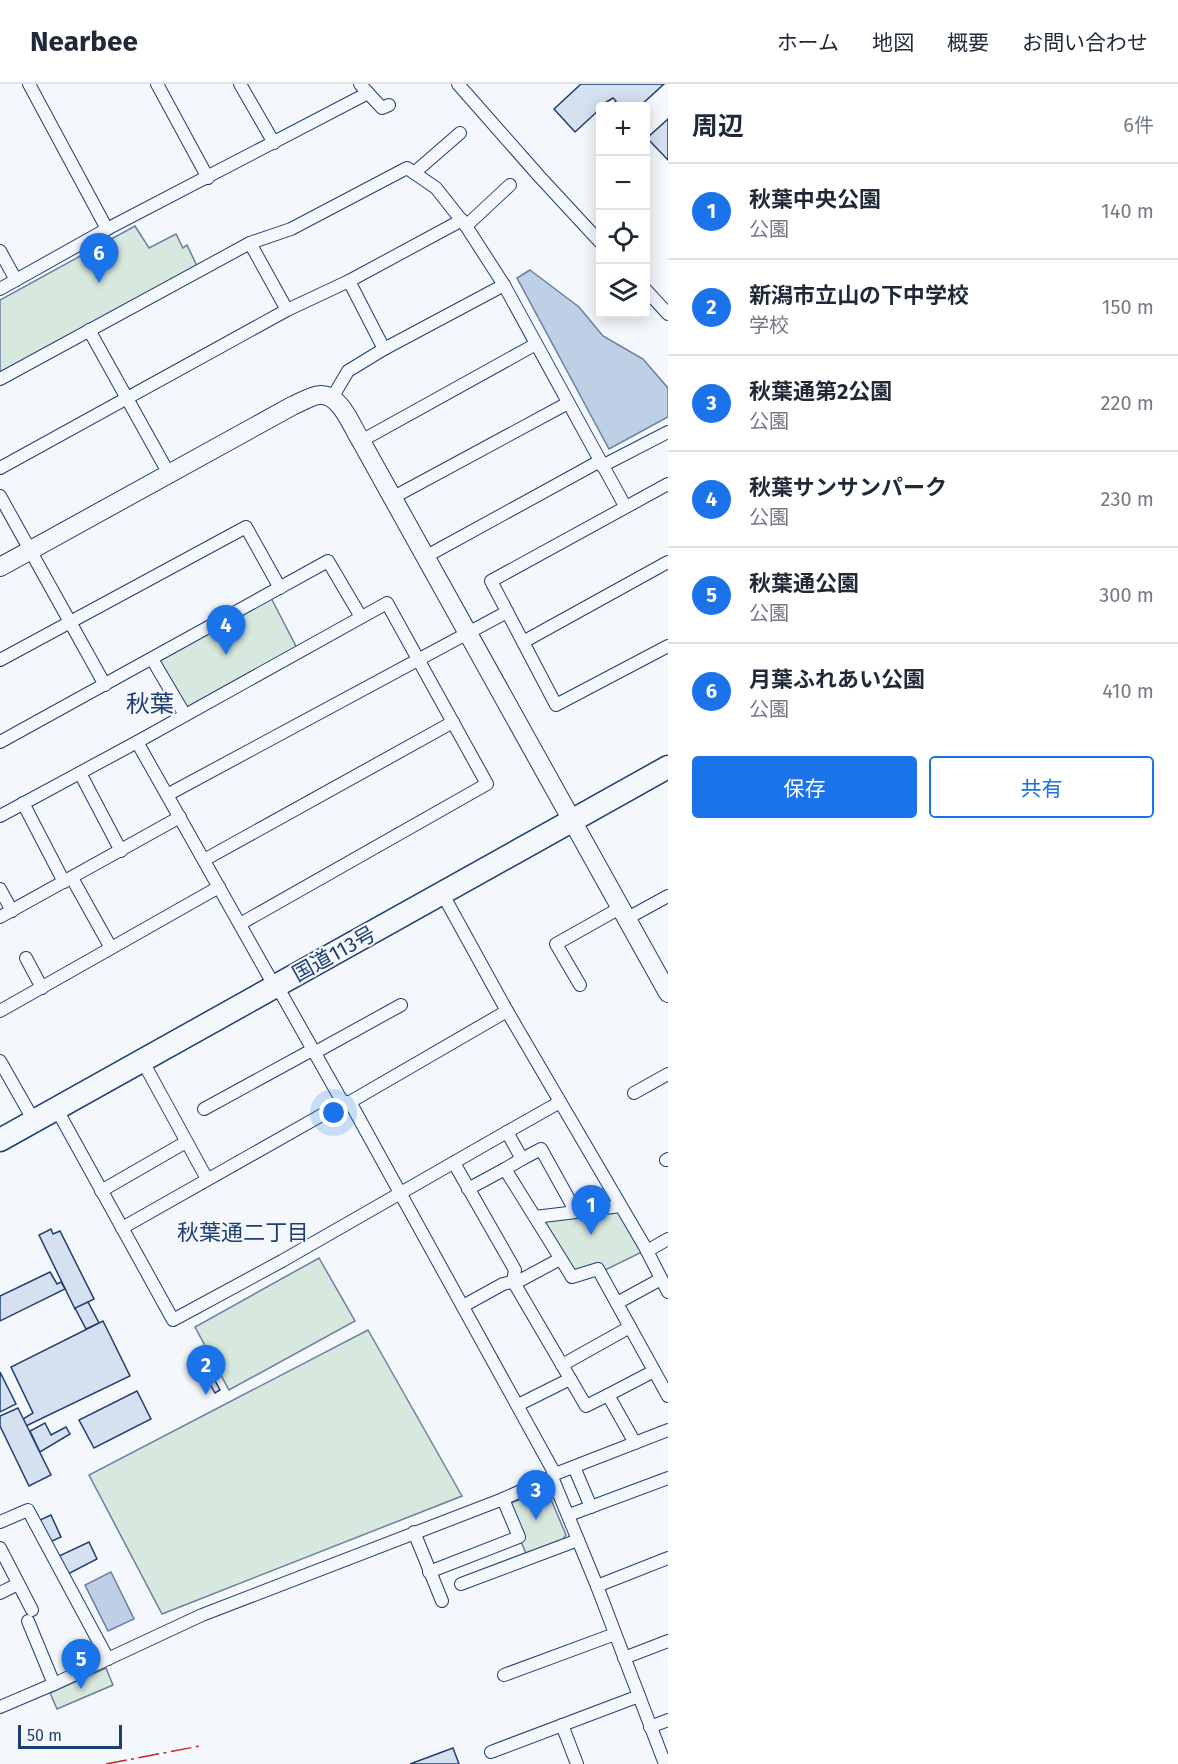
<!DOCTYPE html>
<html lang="ja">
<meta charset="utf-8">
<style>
body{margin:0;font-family:"Fira Sans","Noto Sans JP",sans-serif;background:#f6f6f7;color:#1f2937}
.controls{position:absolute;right:18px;top:18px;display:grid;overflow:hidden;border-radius:6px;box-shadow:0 3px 15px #0003}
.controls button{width:54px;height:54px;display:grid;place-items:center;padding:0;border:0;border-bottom:2px solid #e0e1e3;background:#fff;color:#1f2937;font:30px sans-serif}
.scale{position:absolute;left:18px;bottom:15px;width:104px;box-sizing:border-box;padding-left:6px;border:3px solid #1d3f73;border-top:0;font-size:16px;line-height:21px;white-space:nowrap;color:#1d3f73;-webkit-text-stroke:4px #f4f7fb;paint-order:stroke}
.you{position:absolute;left:334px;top:1029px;width:21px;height:21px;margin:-15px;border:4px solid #fff;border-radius:50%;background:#1a73e8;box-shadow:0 0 0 9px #1a73e833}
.badge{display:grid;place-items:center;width:39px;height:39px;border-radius:50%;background:#1a73e8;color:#fff;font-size:20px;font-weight:700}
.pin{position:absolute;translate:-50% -50px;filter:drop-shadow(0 2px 3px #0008)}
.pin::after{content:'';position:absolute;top:32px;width:21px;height:18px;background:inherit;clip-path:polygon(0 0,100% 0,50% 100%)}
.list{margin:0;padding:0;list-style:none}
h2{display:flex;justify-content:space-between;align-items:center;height:78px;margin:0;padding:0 24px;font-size:26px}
h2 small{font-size:20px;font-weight:400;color:#747a83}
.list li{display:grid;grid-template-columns:39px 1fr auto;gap:18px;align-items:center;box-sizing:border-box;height:96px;padding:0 24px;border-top:2px solid #e0e1e3}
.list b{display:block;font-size:22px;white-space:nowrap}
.list p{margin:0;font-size:20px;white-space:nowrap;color:#747a83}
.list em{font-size:20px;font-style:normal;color:#747a83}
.actions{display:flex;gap:12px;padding:18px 24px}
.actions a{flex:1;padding:14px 0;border:2px solid #1a73e8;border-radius:6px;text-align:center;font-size:21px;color:#1a73e8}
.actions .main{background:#1a73e8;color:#fff}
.icon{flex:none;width:33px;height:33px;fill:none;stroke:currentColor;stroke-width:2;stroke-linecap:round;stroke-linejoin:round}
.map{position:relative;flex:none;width:668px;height:1680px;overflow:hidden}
header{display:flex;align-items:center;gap:36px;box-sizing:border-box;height:84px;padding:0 30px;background:#fff;border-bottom:2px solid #e0e1e3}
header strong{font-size:28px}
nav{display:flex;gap:33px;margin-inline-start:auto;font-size:21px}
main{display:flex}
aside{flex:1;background:#fff}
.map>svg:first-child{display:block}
.green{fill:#d7e8df;stroke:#687fa3;stroke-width:1.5}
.water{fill:#bed0e5;stroke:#687fa3;stroke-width:1.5}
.building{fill:#d5e0f0;stroke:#1d3f73;stroke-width:1.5}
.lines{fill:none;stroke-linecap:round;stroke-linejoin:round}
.street-casing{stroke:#1d3f73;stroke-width:14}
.secondary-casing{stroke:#1d3f73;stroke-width:20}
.highway-casing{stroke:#1d3f73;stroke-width:25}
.street{stroke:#f4f7fb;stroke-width:12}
.secondary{stroke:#f4f7fb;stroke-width:18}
.highway{stroke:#f4f7fb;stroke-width:22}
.power{stroke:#c62828;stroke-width:1.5;stroke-dasharray:21 4.5 3 4.5;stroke-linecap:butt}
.labels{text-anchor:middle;stroke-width:4.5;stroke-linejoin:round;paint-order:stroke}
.street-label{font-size:21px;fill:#1d3f73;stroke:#f4f7fb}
.neighbourhood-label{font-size:22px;fill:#1d3f73;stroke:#f4f7fb}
.quarter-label{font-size:24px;fill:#1d3f73;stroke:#f4f7fb}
</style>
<header>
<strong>Nearbee</strong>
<nav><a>ホーム</a><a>地図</a><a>概要</a><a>お問い合わせ</a></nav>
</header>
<main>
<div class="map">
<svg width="668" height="1680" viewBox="0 0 668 1680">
<rect width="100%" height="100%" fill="#f4f7fb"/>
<g class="green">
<path d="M 135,142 L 149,164 L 176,150 L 183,164 L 187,161 L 197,182 L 0,289 L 0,216 Z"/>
<path d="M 269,510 L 299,568 L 185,631 L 152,575 Z"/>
<path d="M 619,1124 L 644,1167 L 597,1190 L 573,1195 L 538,1135 Z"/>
<path d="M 319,1174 L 355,1237 L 229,1306 L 195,1243 Z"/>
<path d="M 368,1246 L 462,1412 L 162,1530 L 89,1391 Z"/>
<path d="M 539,1408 L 550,1413 L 566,1451 L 560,1460 L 527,1472 L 506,1421 Z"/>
<path d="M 106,1584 L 113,1601 L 57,1625 L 50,1609 Z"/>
</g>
<g class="water">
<path d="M 530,186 L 579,223 L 603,252 L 643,275 L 668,304 L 668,333 L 609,365 L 517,194 Z"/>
<path d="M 111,1488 L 134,1535 L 108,1547 L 85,1501 Z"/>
</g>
<g class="building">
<path d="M 581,0 L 664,0 L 640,22 L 612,22 L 616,17 L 613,14 L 600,22 L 600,25 L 575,48 L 554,25 Z"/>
<path d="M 668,35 L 668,76 L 647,54 Z"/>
<path d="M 51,1145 L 53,1150 L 60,1147 L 94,1215 L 75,1225 L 39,1151 Z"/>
<path d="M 50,1188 L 57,1200 L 61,1198 L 65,1205 L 0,1237 L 0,1212 Z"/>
<path d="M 88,1218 L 99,1239 L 86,1245 L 75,1224 Z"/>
<path d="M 103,1237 L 130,1292 L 26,1342 L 23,1335 L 33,1329 L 11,1283 Z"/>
<path d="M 200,1269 L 220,1306 L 215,1309 L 194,1272 Z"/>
<path d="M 0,1288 L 16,1320 L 0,1328 Z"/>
<path d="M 137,1307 L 151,1335 L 94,1364 L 79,1336 Z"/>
<path d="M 18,1324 L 51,1391 L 29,1402 L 0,1342 L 0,1332 Z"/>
<path d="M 45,1339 L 51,1351 L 66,1343 L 70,1350 L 40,1368 L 30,1347 Z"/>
<path d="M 51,1431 L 61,1453 L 50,1458 L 40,1436 Z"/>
<path d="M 89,1458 L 97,1475 L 68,1490 L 59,1472 Z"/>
<path d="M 453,1664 L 459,1680 L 410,1680 Z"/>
</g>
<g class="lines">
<g class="street-casing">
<g id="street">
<path d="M 29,0 L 107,145"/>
<path d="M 157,0 L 208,94"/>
<path d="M 240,0 L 274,59"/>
<path d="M 458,0 L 539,92 L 600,158"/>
<path d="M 368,9 L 382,24 L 389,21"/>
<path d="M 414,89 L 460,49"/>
<path d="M 466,142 L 510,101"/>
<path d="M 250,159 L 287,226"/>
<path d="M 0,167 L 16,196"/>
<path d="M 349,197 L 462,136"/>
<path d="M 0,205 L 107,145 L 368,9 L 360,0"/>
<path d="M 646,206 L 668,230"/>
<path d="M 89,246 L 169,390"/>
<path d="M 384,265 L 504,201"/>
<path d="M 0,295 L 250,159 L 291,145 L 407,84 L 436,104 L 466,142 L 504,201 L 625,422"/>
<path d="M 361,357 L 536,260"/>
<path d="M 602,382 L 668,348"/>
<path d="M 0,384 L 287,226 L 349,197 L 384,265 L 348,287 L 332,314"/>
<path d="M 668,400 L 491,497 L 556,621 L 668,562"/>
<path d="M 0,412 L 105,601"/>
<path d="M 392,414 L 568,319"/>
<path d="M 425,473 L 600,377"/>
<path d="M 523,558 L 668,478"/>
<path d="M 152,575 L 185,631"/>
<path d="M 0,576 L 246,443 L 280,504"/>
<path d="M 0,658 L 328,477 L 361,533"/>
<path d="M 137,658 L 167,711"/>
<path d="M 80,689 L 121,767"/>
<path d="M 23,719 L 64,798"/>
<path d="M 0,732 L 137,658 L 387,519 L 487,700 L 240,840"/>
<path d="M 204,776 L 453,638"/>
<path d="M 72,794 L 111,864"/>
<path d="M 0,805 L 12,827"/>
<path d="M 442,809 L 507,927 L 350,1018 L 555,1390"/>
<path d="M 0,833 L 180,733"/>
<path d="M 626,835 L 668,812"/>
<path d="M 26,874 L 42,904"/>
<path d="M 580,901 L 556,860 L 620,824"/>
<path d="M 277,902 L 343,1019 L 348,1018"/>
<path d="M 275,903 L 167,711 L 507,528"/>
<path d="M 0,927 L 219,803"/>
<path d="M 507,927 L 645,1163 L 668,1208"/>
<path d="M 314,969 L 401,921"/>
<path d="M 142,976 L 207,1095"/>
<path d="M 0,977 L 34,1037"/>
<path d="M 634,1009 L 668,990"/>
<path d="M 560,1018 L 507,1048 L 522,1075 L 505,1085 L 572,1193 L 598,1185 L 668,1312"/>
<path d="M 56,1024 L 173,1236 L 282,1177 L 507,1048"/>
<path d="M 204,1025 L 312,966"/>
<path d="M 522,1075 L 541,1065 L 576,1128 L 620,1122"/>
<path d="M 666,1076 L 668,1075"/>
<path d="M 454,1079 L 515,1186 L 513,1197 L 586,1322 L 608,1311 L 635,1359"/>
<path d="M 468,1105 L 505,1085"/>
<path d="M 101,1107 L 186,1058"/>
<path d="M 535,1133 L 576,1128"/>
<path d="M 122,1144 L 343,1019"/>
<path d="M 647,1167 L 668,1155"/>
<path d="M 617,1219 L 661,1195"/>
<path d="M 463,1222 L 503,1200 L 521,1196 L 560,1175"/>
<path d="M 562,1281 L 630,1243"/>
<path d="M 608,1311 L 654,1287"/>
<path d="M 518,1321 L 570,1295"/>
<path d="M 574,1383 L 591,1423"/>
<path d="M 552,1393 L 555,1390 L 668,1346"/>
<path d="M 569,1431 L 668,1394"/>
<path d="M 0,1438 L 28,1426 L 108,1575"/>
<path d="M 414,1448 L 442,1517"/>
<path d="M 0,1464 L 32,1526"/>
<path d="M 429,1488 L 519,1453 L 503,1415"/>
<path d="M 461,1500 L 578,1456"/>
<path d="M 597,1502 L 668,1474"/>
<path d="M 0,1509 L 18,1500"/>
<path d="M 28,1537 L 54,1600"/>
<path d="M 624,1574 L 668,1557"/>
<path d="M 504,1591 L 615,1550"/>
<path d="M 0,1623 L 54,1600 L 202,1531 L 503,1415 L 552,1393 L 597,1502 L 665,1680"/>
<path d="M 562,1641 L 577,1680"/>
<path d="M 650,1643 L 668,1636"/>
<path d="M 491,1668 L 639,1612"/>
</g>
</g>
<g class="secondary-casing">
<path id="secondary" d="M 0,483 L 292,322 C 300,319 312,311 320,311 C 340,309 352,343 361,357 L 668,909"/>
</g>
<g class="highway-casing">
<path id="highway" d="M 0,1056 L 668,683"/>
</g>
<use href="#street" class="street"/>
<use href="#secondary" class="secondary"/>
<use href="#highway" class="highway"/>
<path class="power" d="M 106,1680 L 200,1662"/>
</g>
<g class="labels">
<g class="street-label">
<text transform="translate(334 870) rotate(-29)" y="7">国道113号</text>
</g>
<g class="neighbourhood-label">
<text x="243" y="1156">秋葉通二丁目</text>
</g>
<g class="quarter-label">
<text x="150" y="628">秋葉</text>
</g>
</g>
</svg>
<div class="controls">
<button>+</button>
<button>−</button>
<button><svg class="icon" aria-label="locate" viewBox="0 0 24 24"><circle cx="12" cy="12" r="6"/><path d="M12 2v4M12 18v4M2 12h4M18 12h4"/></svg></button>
<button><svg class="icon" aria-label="layers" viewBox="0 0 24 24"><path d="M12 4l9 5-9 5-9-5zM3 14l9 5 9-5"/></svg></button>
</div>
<div class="scale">50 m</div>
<div class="you"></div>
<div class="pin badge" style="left:591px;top:1151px">1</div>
<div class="pin badge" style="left:206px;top:1311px">2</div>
<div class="pin badge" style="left:536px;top:1436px">3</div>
<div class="pin badge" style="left:226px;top:571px">4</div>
<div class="pin badge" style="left:81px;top:1605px">5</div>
<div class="pin badge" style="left:99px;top:199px">6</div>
</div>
<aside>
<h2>周辺<small>6件</small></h2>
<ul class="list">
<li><span class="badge">1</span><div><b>秋葉中央公園</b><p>公園</p></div><em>140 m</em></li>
<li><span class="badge">2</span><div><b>新潟市立山の下中学校</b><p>学校</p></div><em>150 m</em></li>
<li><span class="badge">3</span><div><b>秋葉通第2公園</b><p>公園</p></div><em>220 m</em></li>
<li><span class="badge">4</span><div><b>秋葉サンサンパーク</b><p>公園</p></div><em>230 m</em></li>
<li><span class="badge">5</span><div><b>秋葉通公園</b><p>公園</p></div><em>300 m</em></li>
<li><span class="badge">6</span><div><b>月葉ふれあい公園</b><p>公園</p></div><em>410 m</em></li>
</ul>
<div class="actions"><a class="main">保存</a><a>共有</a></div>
</aside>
</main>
